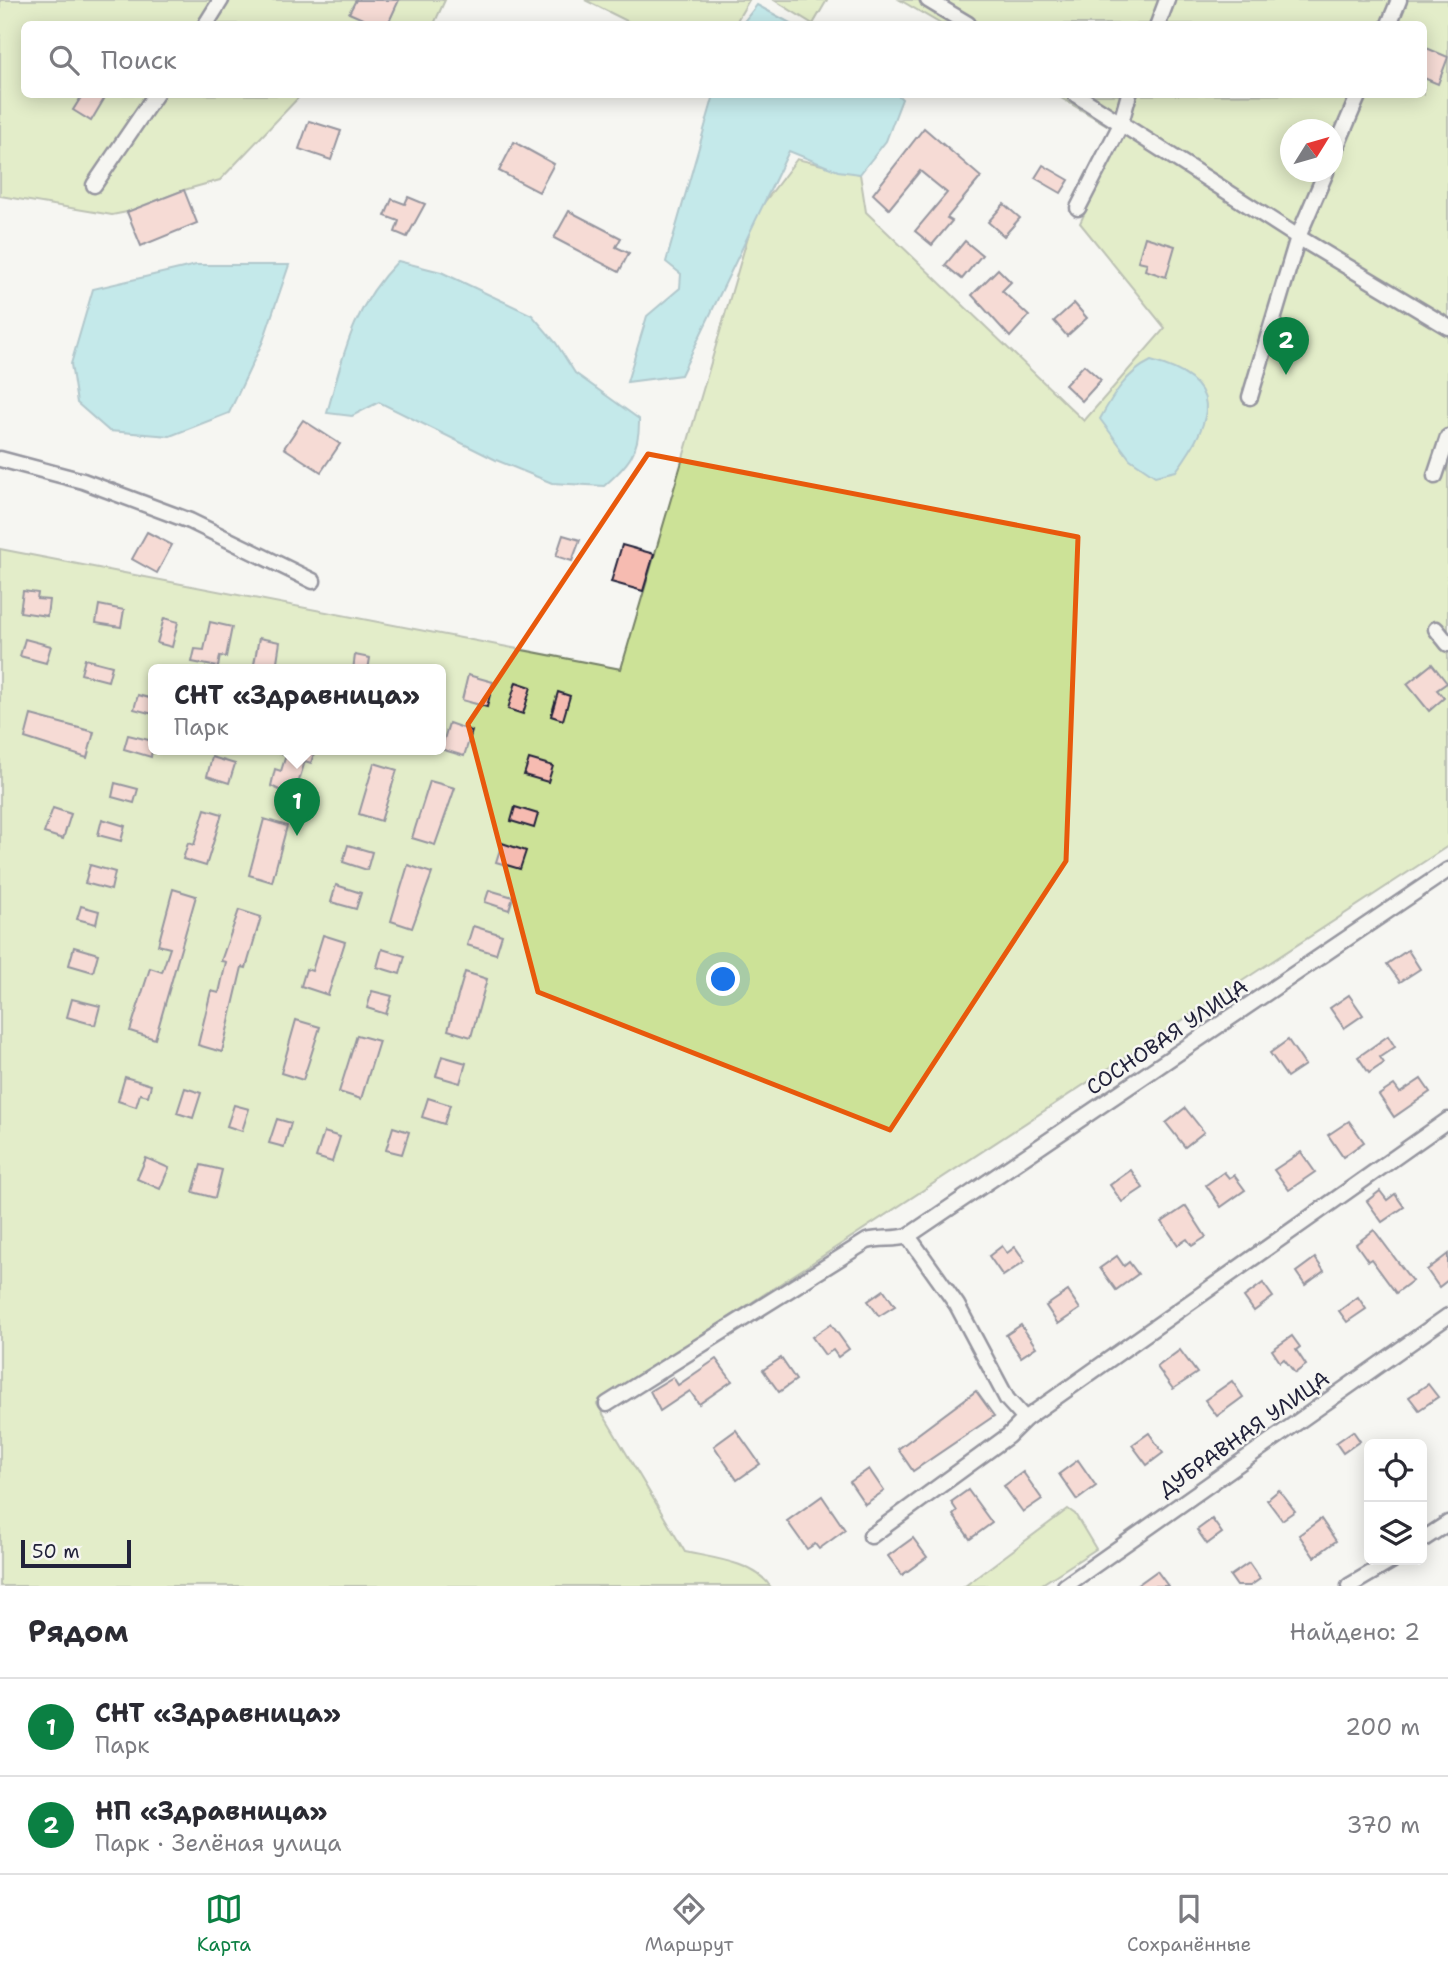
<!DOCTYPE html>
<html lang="ru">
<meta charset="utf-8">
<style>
body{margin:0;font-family:"Shantell Sans",sans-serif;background:#f7f7f7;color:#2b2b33}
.controls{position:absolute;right:21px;bottom:21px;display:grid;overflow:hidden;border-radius:10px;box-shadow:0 4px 18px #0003}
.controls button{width:63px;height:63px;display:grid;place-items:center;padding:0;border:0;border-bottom:2px solid #e1e1e2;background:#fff;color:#2b2b33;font:35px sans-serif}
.compass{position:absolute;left:1280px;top:119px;width:63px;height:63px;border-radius:50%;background:#fff;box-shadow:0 4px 18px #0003;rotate:53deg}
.scale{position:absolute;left:21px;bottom:18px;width:110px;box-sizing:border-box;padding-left:7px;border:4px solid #22223b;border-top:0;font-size:19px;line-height:24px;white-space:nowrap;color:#22223b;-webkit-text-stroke:5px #f6f6f2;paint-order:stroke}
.you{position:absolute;left:724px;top:980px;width:24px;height:24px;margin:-18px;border:5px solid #fff;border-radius:50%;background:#1a73e8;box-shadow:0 0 0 10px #1a73e833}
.badge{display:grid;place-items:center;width:46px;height:46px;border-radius:50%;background:#0b8043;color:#fff;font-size:23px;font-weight:700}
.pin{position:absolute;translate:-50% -58px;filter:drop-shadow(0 2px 4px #0008)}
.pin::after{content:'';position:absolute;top:37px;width:24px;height:21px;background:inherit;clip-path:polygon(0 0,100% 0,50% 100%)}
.popup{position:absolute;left:148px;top:664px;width:298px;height:91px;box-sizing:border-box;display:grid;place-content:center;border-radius:10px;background:#fff;filter:drop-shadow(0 2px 5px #0005);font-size:23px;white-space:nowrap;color:#7c7c81}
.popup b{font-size:26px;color:#2b2b33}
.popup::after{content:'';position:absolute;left:50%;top:100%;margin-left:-14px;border:14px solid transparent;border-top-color:#fff}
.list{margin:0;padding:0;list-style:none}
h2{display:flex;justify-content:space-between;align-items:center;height:91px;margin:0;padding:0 28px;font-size:30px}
h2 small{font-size:23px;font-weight:400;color:#7c7c81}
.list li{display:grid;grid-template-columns:46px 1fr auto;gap:21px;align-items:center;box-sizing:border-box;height:98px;padding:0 28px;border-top:2px solid #e1e1e2}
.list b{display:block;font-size:26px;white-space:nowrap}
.list p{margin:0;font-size:23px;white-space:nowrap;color:#7c7c81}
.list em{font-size:23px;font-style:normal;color:#7c7c81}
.icon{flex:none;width:38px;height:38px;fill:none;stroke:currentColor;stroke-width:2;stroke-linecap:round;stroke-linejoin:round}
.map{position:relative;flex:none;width:1448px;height:1586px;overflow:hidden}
.search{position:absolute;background:#fff;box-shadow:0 4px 18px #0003;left:21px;right:21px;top:21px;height:77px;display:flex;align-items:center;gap:18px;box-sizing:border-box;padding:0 24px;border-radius:10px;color:#7c7c81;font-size:26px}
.sheet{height:287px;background:#fff}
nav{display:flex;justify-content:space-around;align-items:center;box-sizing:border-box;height:98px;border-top:2px solid #e1e1e2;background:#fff;font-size:19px;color:#7c7c81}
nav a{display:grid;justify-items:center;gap:4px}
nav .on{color:#0b8043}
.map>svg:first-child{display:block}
.green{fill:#cce297;stroke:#778269;stroke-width:2;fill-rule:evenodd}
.water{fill:#87d9e0;stroke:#5f909e;stroke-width:2}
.building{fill:#f6bbb1;stroke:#22223b;stroke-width:2}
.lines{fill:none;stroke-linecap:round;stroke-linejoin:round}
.minor-casing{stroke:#22223b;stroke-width:19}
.minor{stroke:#f6f6f2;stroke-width:14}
.marked{fill:none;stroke:#e8590c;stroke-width:5;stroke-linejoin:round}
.labels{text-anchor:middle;stroke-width:5;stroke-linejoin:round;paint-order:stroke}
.street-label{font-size:21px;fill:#22223b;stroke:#f6f6f2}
</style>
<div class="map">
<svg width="1448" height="1586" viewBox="0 0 1448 1586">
<rect width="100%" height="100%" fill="#f6f6f2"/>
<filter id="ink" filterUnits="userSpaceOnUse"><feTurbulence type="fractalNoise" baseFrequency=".0143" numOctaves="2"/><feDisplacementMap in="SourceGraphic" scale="14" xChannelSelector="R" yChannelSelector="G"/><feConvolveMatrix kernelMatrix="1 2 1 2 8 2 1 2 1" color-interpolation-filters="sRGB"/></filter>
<g filter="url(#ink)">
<g class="green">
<path d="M 0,0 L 445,0 L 434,24 L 24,24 L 24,94 L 301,95 L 220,180 L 184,190 L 127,212 L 112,215 L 0,196 Z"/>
<path d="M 585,0 L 749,0 L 735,24 L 633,24 Z"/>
<path d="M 774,0 L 827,0 L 813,24 Z"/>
<path d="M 900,0 L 1448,0 L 1448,846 L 597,1404 L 685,1552 C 712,1558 754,1562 770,1586 L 0,1586 L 0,549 L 621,669 L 754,216 L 797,159 L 860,174 L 866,212 L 1084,421 L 1165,328 L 1080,223 L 1122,134 L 1056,95 L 1424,94 L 1424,24 L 941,24 ZM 1290,130 L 1332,130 L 1332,172 L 1290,172 ZM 154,670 L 440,670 L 440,750 L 154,750 Z"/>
<path d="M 1068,1509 L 1075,1514 L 1096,1549 L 1039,1586 L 965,1586 Z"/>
</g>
<g class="water">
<path d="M 757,5 L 792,24 L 742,24 Z"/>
<path d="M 897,94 L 902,99 L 886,141 L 860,174 L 838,171 L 789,151 L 681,375 L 627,382 L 647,316 L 680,288 L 681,274 L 666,262 L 714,95 Z"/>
<path d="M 398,261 L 441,272 L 532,315 L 556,343 L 575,373 L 639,419 C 640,452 628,465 604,486 L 552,483 L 496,460 L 379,402 L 352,416 L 327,413 C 344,353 352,308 398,261 Z"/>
<path d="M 196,265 L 289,265 L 263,341 L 229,413 L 170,436 L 109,431 L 77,403 L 71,364 L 93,289 Z"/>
<path d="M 1151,361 C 1226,381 1214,420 1176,471 L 1155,476 L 1130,459 L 1100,419 C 1113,395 1126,373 1151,361 Z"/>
</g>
<g class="building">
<path d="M 356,0 L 399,0 L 388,24 L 374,24 L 349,13 Z"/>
<path d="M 1424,47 L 1448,57 L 1438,84 L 1424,78 Z"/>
<path d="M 83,94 L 107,94 L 91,121 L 73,110 Z"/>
<path d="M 309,121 L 341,131 L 331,160 L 299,149 Z"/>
<path d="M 924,128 L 981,177 L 947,218 L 952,221 L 932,245 L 915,231 L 947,193 L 920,171 L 889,209 L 873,194 Z"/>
<path d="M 514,142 L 554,164 L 539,192 L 499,171 Z"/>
<path d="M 1043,165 L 1069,180 L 1061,193 L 1035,178 Z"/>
<path d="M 184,190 L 197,223 L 141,246 L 127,212 Z"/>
<path d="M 408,197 L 425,204 L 407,237 L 395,232 L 399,221 L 385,216 L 392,199 L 405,204 Z"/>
<path d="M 1004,204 L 1020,218 L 1004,236 L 988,222 Z"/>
<path d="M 569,211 L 621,238 L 616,247 L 629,253 L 619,272 L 554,238 Z"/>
<path d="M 1145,237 L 1175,246 L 1166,277 L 1145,270 L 1147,263 L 1138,261 Z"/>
<path d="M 965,241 L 982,255 L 962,279 L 945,265 Z"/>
<path d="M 998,269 L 1011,282 L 1002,291 L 1029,316 L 1010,337 L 972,295 Z"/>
<path d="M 1074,303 L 1087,318 L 1067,336 L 1054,321 Z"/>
<path d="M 1084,365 L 1101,380 L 1082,401 L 1065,385 Z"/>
<path d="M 303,420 L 340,444 L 321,472 L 284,448 Z"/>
<path d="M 147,532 L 172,545 L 157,573 L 132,559 Z"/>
<path d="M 563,535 L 580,540 L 572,561 L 556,556 Z"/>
<path d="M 622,545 L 654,554 L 643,591 L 611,582 Z"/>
<path d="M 23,591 L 38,593 L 37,599 L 49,600 L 47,616 L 20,612 Z"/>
<path d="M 99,605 L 124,610 L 121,627 L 96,623 Z"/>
<path d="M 164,618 L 178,622 L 172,647 L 157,643 Z"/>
<path d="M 210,622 L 232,627 L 226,657 L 220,656 L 218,667 L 192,662 L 195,649 L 204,650 Z"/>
<path d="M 259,638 L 280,642 L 276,668 L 254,664 Z"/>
<path d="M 25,639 L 51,646 L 46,663 L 20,656 Z"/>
<path d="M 355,655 L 370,658 L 368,670 L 353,670 Z"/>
<path d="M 85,659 L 112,666 L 108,681 L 81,674 Z"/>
<path d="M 1432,664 L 1447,683 L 1437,690 L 1444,698 L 1429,711 L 1407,684 Z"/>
<path d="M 468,675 L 493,682 L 487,707 L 462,700 Z"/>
<path d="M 516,682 L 531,687 L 523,714 L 508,709 Z"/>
<path d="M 558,692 L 570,696 L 563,720 L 551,716 Z"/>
<path d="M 138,695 L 153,699 L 153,714 L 134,709 Z"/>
<path d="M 31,715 L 94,732 L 87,758 L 25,738 Z"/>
<path d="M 449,723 L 472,731 L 464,756 L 441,749 Z"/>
<path d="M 128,735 L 153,741 L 151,757 L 124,749 Z"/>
<path d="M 280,750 L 315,750 L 311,763 L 305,761 L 294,797 L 271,786 L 275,769 L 281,771 L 286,755 L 279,753 Z"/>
<path d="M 212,757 L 235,764 L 229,783 L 207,776 Z"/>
<path d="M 529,759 L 553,766 L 548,782 L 524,775 Z"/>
<path d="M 374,763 L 397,770 L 381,821 L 359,814 Z"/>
<path d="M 430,781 L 455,788 L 435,845 L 412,838 Z"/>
<path d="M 115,783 L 138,789 L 134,803 L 112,797 Z"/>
<path d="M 515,807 L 538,814 L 534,828 L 511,821 Z"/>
<path d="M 53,808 L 71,814 L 63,839 L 44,833 Z"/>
<path d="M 205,809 L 222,814 L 206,866 L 183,859 L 188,843 L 194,845 Z"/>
<path d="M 102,819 L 125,826 L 121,841 L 98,835 Z"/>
<path d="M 264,819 L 287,826 L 272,882 L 249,875 Z"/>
<path d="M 502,843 L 526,851 L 520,869 L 496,862 Z"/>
<path d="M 348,845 L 372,852 L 367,870 L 343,862 Z"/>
<path d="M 90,865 L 115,872 L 111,890 L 85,883 Z"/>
<path d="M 408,865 L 432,873 L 412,928 L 391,921 Z"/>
<path d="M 336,885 L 361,893 L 356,909 L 331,902 Z"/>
<path d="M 173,889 L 196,896 L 155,1039 L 130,1031 L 150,968 L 162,972 L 170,948 L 158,945 Z"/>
<path d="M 489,890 L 513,897 L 509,910 L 485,902 Z"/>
<path d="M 81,906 L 99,911 L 96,924 L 77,919 Z"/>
<path d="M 239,910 L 261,917 L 246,968 L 242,967 L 222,1052 L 198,1045 L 211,991 L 219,993 L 226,962 L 221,961 Z"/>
<path d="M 473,926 L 502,935 L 496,954 L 467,945 Z"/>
<path d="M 323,935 L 345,942 L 328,995 L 301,986 L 306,969 L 312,971 Z"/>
<path d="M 74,947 L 98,954 L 93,972 L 69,965 Z"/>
<path d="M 382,949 L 405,956 L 400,974 L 377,967 Z"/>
<path d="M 1408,950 L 1420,969 L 1400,982 L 1387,964 Z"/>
<path d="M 465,972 L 487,979 L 471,1037 L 448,1030 Z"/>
<path d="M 372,991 L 392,996 L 386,1014 L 367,1008 Z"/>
<path d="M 1349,995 L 1363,1015 L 1344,1028 L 1330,1008 Z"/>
<path d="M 72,999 L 100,1006 L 95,1025 L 67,1017 Z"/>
<path d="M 296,1020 L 320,1027 L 303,1080 L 281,1073 Z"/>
<path d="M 357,1035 L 379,1041 L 361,1099 L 339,1092 Z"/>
<path d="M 1388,1036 L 1395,1047 L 1380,1057 L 1384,1063 L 1369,1073 L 1358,1057 Z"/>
<path d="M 1288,1040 L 1305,1065 L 1287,1077 L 1270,1053 Z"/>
<path d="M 442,1056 L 466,1063 L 460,1083 L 436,1076 Z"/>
<path d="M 125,1077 L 151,1085 L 148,1096 L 140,1094 L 136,1107 L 118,1101 Z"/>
<path d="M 1421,1079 L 1430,1092 L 1394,1117 L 1379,1095 L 1394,1085 L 1400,1093 Z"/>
<path d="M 185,1088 L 201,1093 L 193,1118 L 177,1113 Z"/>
<path d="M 428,1098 L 450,1105 L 444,1124 L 422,1117 Z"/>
<path d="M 234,1105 L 249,1109 L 242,1131 L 227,1126 Z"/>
<path d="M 1185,1108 L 1204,1132 L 1185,1147 L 1166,1123 Z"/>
<path d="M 277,1119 L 291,1123 L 284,1147 L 269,1143 Z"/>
<path d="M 1349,1121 L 1364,1142 L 1343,1157 L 1328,1135 Z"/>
<path d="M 393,1127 L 409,1132 L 402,1154 L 386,1150 Z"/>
<path d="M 324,1132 L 340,1137 L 332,1162 L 316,1157 Z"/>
<path d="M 1301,1152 L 1315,1172 L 1289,1190 L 1274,1170 Z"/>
<path d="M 146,1158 L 169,1168 L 160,1189 L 137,1179 Z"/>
<path d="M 201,1165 L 222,1170 L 215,1198 L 193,1192 Z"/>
<path d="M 1131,1170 L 1143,1188 L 1122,1202 L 1110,1185 Z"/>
<path d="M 1224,1172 L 1229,1178 L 1234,1175 L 1245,1190 L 1221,1207 L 1206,1185 Z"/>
<path d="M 1380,1191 L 1387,1200 L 1395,1194 L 1404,1207 L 1382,1222 L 1367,1201 Z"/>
<path d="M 1186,1206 L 1206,1237 L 1192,1246 L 1187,1239 L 1178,1245 L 1162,1222 Z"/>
<path d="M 1374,1230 L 1412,1281 L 1396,1293 L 1371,1259 L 1368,1261 L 1356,1244 Z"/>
<path d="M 1002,1246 L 1007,1253 L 1015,1247 L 1025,1261 L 1003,1276 L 989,1256 Z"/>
<path d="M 1448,1254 L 1448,1280 L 1439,1287 L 1427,1270 Z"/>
<path d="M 1117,1256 L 1124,1266 L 1129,1262 L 1138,1274 L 1116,1290 L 1100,1268 Z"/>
<path d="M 1315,1258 L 1324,1271 L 1305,1285 L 1296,1272 Z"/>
<path d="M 1263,1283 L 1273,1297 L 1254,1311 L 1244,1297 Z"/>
<path d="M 884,1290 L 895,1306 L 879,1316 L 868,1301 Z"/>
<path d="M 1068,1291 L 1080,1309 L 1058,1324 L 1046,1306 Z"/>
<path d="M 1358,1297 L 1366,1309 L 1347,1322 L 1339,1311 Z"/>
<path d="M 831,1324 L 849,1349 L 838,1357 L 833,1350 L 825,1355 L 812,1337 Z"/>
<path d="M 1021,1325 L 1036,1347 L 1021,1357 L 1006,1335 Z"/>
<path d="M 1292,1336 L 1300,1347 L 1296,1350 L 1306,1365 L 1295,1373 L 1284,1359 L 1280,1362 L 1272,1350 Z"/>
<path d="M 1180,1350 L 1197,1373 L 1173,1389 L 1157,1367 Z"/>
<path d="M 781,1358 L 796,1380 L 779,1392 L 763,1370 Z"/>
<path d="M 716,1359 L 732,1381 L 699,1404 L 690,1391 L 660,1411 L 650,1391 L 673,1377 L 678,1385 Z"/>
<path d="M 1232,1381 L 1243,1397 L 1217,1416 L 1205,1400 Z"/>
<path d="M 1428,1384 L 1438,1397 L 1419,1410 L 1409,1397 Z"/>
<path d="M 976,1391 L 994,1416 L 913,1471 L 898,1449 Z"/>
<path d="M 736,1430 L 760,1464 L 737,1480 L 714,1446 Z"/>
<path d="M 1353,1431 L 1360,1441 L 1343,1453 L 1336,1443 Z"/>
<path d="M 1149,1433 L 1163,1453 L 1147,1465 L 1132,1445 Z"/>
<path d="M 1078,1460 L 1096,1486 L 1077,1500 L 1059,1474 Z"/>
<path d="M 869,1469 L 884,1491 L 865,1504 L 850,1482 Z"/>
<path d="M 1023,1472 L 1042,1499 L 1023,1512 L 1004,1486 Z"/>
<path d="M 968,1490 L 992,1523 L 970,1539 L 953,1515 L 957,1511 L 951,1502 Z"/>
<path d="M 1279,1490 L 1295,1511 L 1282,1520 L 1267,1500 Z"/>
<path d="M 822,1496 L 845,1530 L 819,1549 L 815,1544 L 807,1549 L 787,1521 Z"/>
<path d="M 1212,1519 L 1222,1533 L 1207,1544 L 1197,1530 Z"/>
<path d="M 1321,1519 L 1336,1541 L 1314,1557 L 1299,1535 Z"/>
<path d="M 913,1538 L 927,1557 L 902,1575 L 888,1556 Z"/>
<path d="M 1249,1563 L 1260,1579 L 1250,1586 L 1237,1586 L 1230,1576 Z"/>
<path d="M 1157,1571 L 1168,1586 L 1136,1586 Z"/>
</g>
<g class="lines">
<g class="minor-casing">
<g id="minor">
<path d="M 928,0 L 968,24"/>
<path d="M 206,24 L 221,0"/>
<path d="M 1158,24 L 1167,0"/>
<path d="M 1389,24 L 1399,0"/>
<path d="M 1075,94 L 1298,237 L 1448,327"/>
<path d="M 1332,157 L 1359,94"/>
<path d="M 94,185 L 156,94"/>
<path d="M 1078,208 L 1120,126 L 1129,94"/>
<path d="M 1250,397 L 1298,237 L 1326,172"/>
<path d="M 0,459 L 83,481 L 190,521 L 313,581"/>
<path d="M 1435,476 L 1448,437"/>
<path d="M 1436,629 L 1448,644"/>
<path d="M 908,1236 L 957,1305 L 1007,1399 L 1025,1419"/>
<path d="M 607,1404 L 867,1241 C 881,1237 894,1240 908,1236 L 1448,870"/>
<path d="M 871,1536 L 1008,1436 L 1025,1419 L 1448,1120"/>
<path d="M 1422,1540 L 1448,1523"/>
<path d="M 1065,1586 L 1448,1316"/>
<path d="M 1349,1586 L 1393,1560"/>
</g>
</g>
<use href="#minor" class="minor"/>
</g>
</g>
<path d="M0 0H1448V1586H0ZM 648,454 L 1078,537 L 1066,861 L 890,1130 L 538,992 L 468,724 Z" fill="#f6f6f2" fill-opacity=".55" fill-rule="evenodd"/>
<path class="marked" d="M 648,454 L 1078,537 L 1066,861 L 890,1130 L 538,992 L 468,724 Z"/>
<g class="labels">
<g class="street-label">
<text transform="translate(1167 1037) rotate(-34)" y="7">СОСНОВАЯ УЛИЦА</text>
<text transform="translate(1244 1434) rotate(-35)" y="7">ДУБРАВНАЯ УЛИЦА</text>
</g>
</g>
</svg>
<div class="controls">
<button><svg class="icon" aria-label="locate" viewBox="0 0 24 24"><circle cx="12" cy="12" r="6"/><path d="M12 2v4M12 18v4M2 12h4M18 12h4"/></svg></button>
<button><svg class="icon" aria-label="layers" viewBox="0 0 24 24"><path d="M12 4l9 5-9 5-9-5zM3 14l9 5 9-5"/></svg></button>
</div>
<svg class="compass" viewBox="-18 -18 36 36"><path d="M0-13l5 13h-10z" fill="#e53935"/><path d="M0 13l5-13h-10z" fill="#7c7c81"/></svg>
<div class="scale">50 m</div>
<div class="you"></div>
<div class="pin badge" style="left:297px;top:836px">1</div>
<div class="popup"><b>СНТ «Здравница»</b>Парк</div>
<div class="pin badge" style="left:1286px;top:375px">2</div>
<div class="search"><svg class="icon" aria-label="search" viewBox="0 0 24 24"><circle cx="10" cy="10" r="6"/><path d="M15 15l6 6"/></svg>Поиск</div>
</div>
<section class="sheet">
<h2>Рядом<small>Найдено: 2</small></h2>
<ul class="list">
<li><span class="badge">1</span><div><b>СНТ «Здравница»</b><p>Парк</p></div><em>200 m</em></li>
<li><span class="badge">2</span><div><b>НП «Здравница»</b><p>Парк · Зелёная улица</p></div><em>370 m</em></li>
</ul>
</section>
<nav>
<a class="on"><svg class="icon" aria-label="map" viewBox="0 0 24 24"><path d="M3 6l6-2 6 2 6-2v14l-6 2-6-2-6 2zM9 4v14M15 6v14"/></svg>Карта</a>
<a><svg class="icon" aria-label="directions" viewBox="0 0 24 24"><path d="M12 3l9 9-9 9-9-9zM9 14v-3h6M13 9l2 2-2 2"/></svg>Маршрут</a>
<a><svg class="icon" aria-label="saved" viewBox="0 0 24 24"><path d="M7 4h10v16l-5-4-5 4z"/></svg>Сохранённые</a>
</nav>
